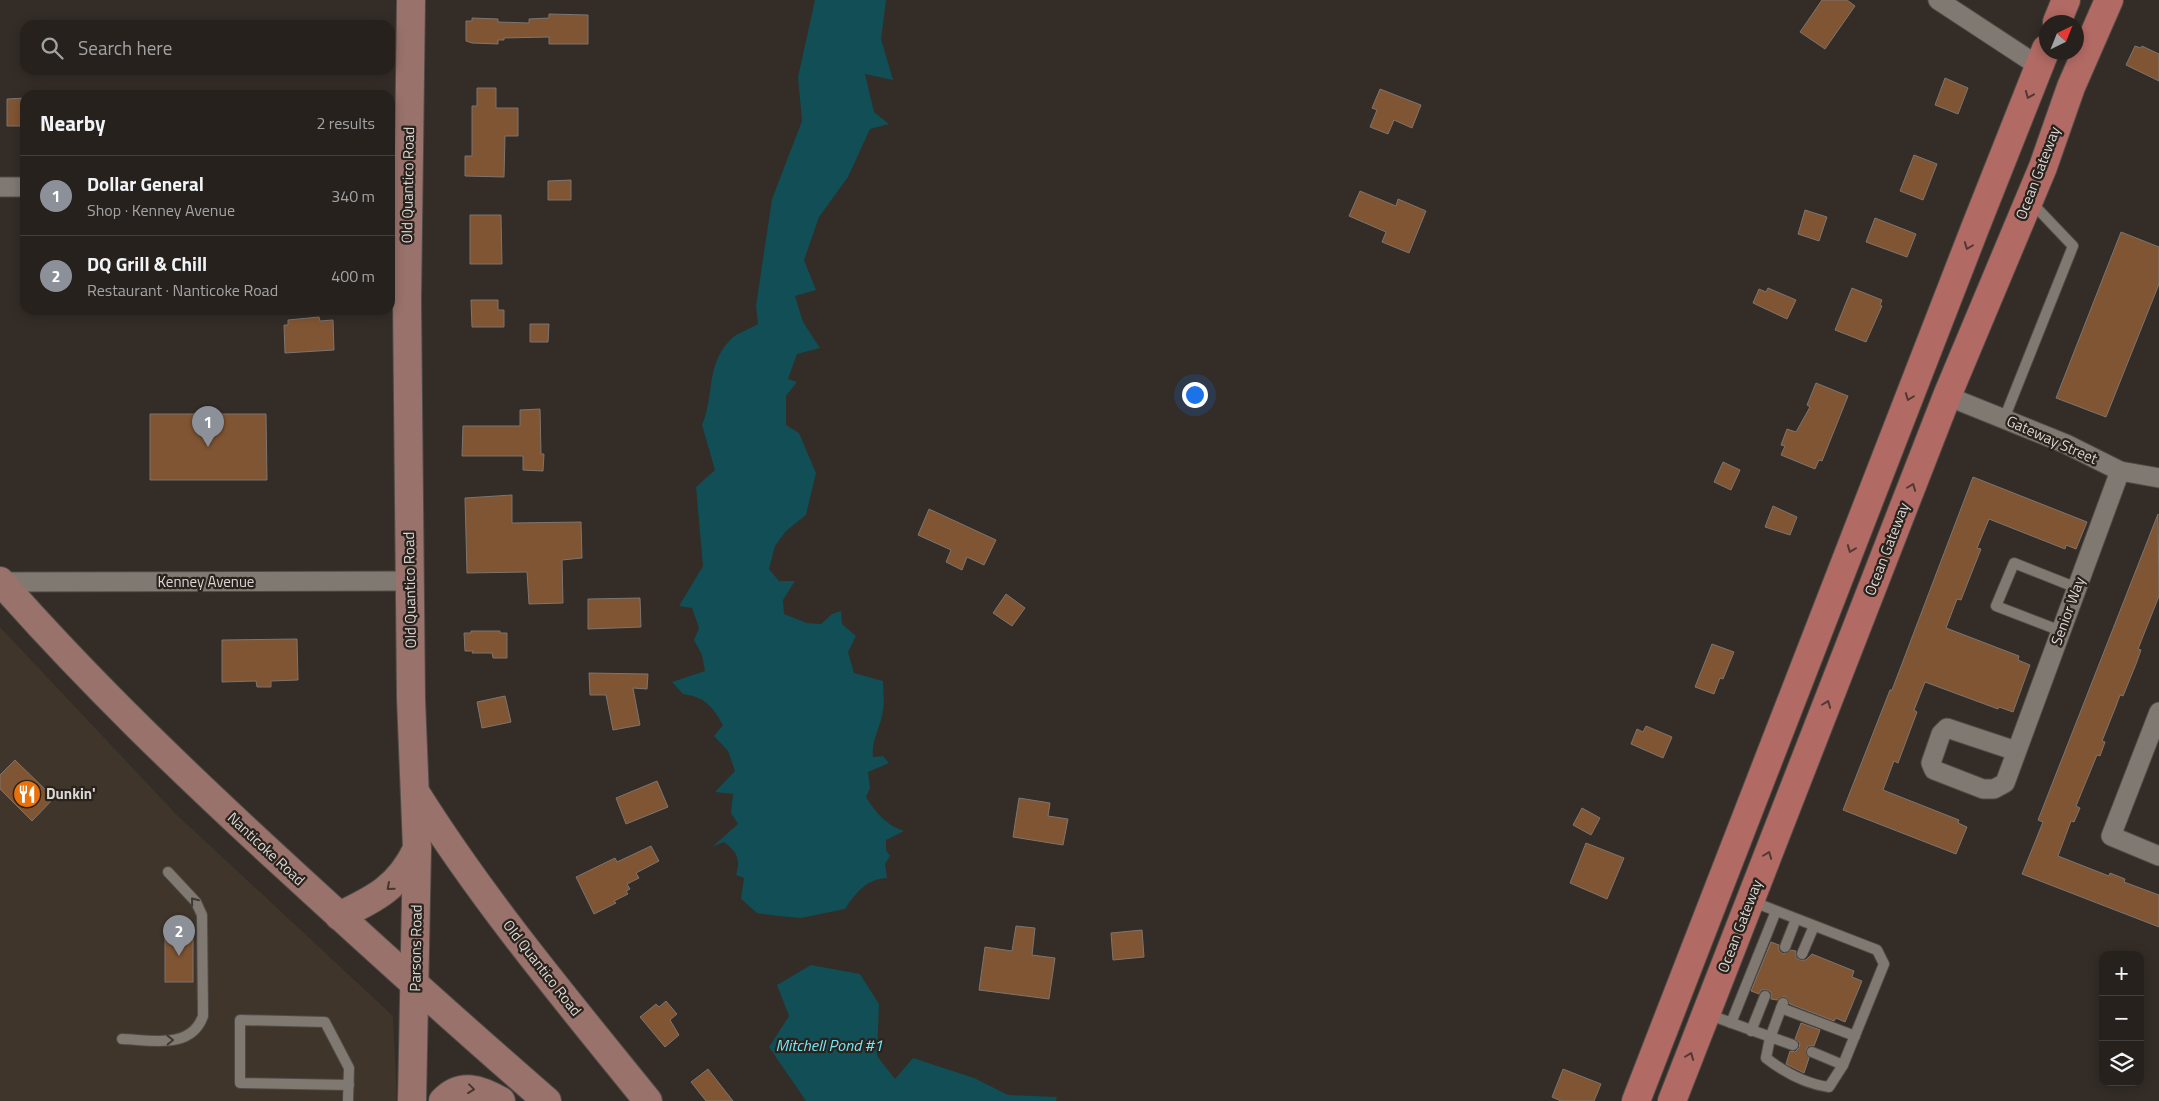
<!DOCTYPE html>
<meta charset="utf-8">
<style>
body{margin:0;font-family:"Titillium Web",sans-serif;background:#2e2926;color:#f1f3f6}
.controls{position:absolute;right:15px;bottom:15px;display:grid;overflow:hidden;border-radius:10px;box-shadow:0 2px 12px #0003}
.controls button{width:45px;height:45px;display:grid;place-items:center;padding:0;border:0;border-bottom:1px solid #423e3b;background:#26211d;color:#f1f3f6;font:25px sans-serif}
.compass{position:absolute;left:2039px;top:15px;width:45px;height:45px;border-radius:50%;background:#26211d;box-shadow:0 2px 12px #0003;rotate:43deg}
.you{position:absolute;left:1194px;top:394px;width:18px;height:18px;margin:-12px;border:4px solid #fff;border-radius:50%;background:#1a73e8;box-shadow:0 0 0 8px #1a73e833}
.badge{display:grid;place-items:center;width:32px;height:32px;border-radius:50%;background:#8c9099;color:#fff;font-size:16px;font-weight:700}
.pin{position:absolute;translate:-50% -41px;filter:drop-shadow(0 1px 2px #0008)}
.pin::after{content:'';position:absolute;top:26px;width:18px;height:15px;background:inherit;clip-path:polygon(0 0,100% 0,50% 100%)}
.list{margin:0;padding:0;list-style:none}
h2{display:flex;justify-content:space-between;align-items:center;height:65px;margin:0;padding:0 20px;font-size:21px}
h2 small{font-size:16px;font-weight:400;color:#a4a3a4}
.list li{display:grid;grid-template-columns:32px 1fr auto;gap:15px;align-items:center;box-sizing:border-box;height:80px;padding:0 20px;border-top:1px solid #423e3b}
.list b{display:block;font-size:19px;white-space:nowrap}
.list p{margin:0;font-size:16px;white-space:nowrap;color:#a4a3a4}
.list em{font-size:16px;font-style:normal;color:#a4a3a4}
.icon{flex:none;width:28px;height:28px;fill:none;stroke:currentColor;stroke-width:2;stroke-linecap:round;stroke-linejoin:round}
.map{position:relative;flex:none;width:2159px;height:1101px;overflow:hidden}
.search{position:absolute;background:#26211d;box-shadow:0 2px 12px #0003;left:20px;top:20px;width:375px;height:55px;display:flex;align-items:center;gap:12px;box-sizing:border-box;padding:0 18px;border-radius:15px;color:#a4a3a4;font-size:19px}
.panel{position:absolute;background:#26211d;box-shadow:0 2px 12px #0003;left:20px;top:90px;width:375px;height:225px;border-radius:15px}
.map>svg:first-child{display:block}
.built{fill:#40352a}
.water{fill:#114e55}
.building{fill:#805533;stroke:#7d756f}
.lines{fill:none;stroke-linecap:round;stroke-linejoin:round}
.lane-casing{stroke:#504b46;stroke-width:12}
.street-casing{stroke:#504b46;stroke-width:21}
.secondary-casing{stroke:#504b46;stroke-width:30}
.primary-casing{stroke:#504b46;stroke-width:30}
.lane{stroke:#807972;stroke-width:10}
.street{stroke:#807972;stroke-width:19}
.secondary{stroke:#99726b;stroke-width:28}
.primary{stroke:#b26a64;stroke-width:28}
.oneway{stroke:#523832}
.oneway2{stroke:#453630}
.oneway3{stroke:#3f3832}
.labels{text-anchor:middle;stroke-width:4.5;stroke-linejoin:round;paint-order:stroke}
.street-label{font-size:15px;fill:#dbd7d3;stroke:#29221d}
.poi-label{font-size:15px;font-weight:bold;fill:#dbd7d3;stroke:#29221d;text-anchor:start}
.water-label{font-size:16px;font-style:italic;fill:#76e7f6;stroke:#29221d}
</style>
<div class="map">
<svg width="2159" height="1101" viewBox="0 0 2159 1101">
<rect width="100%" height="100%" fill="#332c27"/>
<path class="built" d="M 0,627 L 176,814 L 393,1016 L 397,1101 L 0,1101 Z"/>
<g class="water">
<path d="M 815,0 L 886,0 L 881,39 L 893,80 L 865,74 L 874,112 L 889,124 L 870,129 L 848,177 L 819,217 L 804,260 L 816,290 L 795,296 L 803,322 L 820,348 L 797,354 L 788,379 L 797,382 L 786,396 L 786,425 L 799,433 L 816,473 L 806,515 L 786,531 L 775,546 L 769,569 L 779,581 L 795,581 L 783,600 L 784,614 L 807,623 L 821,624 L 832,614 L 841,611 L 842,624 L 856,636 L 848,652 L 854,673 L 883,681 C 883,690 885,701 883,710 C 881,727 871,740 873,757 L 883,756 L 889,763 L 868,772 L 870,788 L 866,797 C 876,813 886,825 904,831 L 886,840 L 886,850 L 890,856 L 885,864 L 887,878 C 866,879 856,893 845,909 L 801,918 L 778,916 L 757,913 L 741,899 L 744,878 L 736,875 C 741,859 737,852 724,842 L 712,847 L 738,824 L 731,813 L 733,794 L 715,792 L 735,771 L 728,751 L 714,736 L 723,725 C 712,706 705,697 683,694 L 672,682 L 705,671 L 702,655 L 694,640 L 699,628 L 692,608 L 679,606 L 703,566 L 696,487 L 715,470 L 702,425 C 715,395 705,365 731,339 C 737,333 750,329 758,324 L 756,306 L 772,199 L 802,121 L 798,77 Z"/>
<path d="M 811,965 L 860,974 L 879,1004 L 877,1056 L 895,1079 L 913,1058 L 974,1078 L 1008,1095 L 1057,1097 L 1056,1101 L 806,1101 L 769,1047 L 789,1016 L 777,985 Z"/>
</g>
<g class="building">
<path d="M 1822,0 L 1847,0 L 1855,6 L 1825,49 L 1800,32 Z"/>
<path d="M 549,14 L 588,15 L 588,44 L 549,44 L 549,37 L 504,38 L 504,40 L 498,40 L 498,44 L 472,43 L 466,41 L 466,21 L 472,21 L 472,18 L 498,19 L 498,22 L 529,23 L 529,19 L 549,18 Z"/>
<path d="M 2135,46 L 2141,48 L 2142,46 L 2159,54 L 2159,81 L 2126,65 Z"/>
<path d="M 1945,78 L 1968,88 L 1958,114 L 1935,105 Z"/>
<path d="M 477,88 L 496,88 L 496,108 L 518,108 L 518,136 L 505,136 L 504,177 L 465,176 L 465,156 L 472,156 L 472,106 L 477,106 Z"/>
<path d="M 1380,89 L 1421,105 L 1412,128 L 1394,120 L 1388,134 L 1370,127 L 1377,110 L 1372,108 Z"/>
<path d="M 25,98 L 25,126 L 7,126 L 7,99 Z"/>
<path d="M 1914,155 L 1937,164 L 1923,200 L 1900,191 Z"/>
<path d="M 571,180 L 571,200 L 548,200 L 548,181 Z"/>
<path d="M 1360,191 L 1396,206 L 1398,199 L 1426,211 L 1409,253 L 1382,242 L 1386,232 L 1349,216 Z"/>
<path d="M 1805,210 L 1827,217 L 1819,241 L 1798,234 Z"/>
<path d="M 470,215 L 501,215 L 502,264 L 470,264 Z"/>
<path d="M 1875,218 L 1916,234 L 1907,257 L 1866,242 Z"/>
<path d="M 2121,232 L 2159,247 L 2159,284 L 2106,417 L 2056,398 Z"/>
<path d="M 1768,288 L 1796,300 L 1787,319 L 1753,303 L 1759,289 L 1766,292 Z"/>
<path d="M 1852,288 L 1882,300 L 1880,305 L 1882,306 L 1866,342 L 1835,330 Z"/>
<path d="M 471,300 L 498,300 L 498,310 L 504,310 L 504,327 L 472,327 Z"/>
<path d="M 319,317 L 320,321 L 333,320 L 334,350 L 285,353 L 284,325 L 288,325 L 288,320 Z"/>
<path d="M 530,324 L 549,324 L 548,342 L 530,342 Z"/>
<path d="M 1816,383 L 1848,396 L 1822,461 L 1819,460 L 1815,469 L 1781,455 L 1785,446 L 1781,445 L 1787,429 L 1796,432 L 1810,407 L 1807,405 Z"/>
<path d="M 540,409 L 541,454 L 544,454 L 543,471 L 523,470 L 523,456 L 462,456 L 463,426 L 520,426 L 520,410 Z"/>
<path d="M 150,414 L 266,414 L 267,480 L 150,480 Z"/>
<path d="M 1723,462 L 1740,470 L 1731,490 L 1714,482 Z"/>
<path d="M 1973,477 L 2087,522 L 2076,549 L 2066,545 L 2065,549 L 1989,519 L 1977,548 L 1981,549 L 1968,582 L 1961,600 L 1957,599 L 1946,628 L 2019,656 L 2018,660 L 2030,665 L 2013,712 L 1999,707 L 1998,709 L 1925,682 L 1914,710 L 1917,712 L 1898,763 L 1894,761 L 1883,790 L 1959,820 L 1958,823 L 1967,827 L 1956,854 L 1843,810 L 1890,690 L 1892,690 Z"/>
<path d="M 512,495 L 512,523 L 581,522 L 582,558 L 562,560 L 563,603 L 529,604 L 527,572 L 467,573 L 465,498 Z"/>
<path d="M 1773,506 L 1797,517 L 1790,535 L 1765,527 Z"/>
<path d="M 929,509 L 996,540 L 984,565 L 967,557 L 962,570 L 946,562 L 951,550 L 918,535 Z"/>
<path d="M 2158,514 L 2159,596 L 2138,649 L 2141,650 L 2136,664 L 2123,696 L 2120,695 L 2116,706 L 2102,741 L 2105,742 L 2100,756 L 2097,755 L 2076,806 L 2080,808 L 2074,822 L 2071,821 L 2058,856 L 2109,876 L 2110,873 L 2125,879 L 2124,882 L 2159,895 L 2159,927 L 2022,874 L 2043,822 L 2038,820 Z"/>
<path d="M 1006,594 L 1025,608 L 1012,626 L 993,613 Z"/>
<path d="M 640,598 L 641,627 L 588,629 L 588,599 Z"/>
<path d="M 471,631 L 500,631 L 500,633 L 507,633 L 507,658 L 493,658 L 492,653 L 472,653 L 473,651 L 465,651 L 464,633 L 471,633 Z"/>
<path d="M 297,639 L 298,680 L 271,681 L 271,687 L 257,687 L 256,681 L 222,682 L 222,640 Z"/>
<path d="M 1712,644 L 1734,652 L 1723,679 L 1720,678 L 1714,694 L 1695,687 Z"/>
<path d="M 589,673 L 648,674 L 647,689 L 633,688 L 640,725 L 613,730 L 606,695 L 590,695 Z"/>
<path d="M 505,696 L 511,722 L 482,728 L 477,702 Z"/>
<path d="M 1646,726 L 1672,737 L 1663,758 L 1631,744 L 1637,729 L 1643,732 Z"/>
<path d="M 15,760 L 54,798 L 32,821 L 0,789 L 0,775 Z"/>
<path d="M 657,781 L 668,807 L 626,824 L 616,798 Z"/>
<path d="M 1019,798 L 1050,803 L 1048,816 L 1068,819 L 1063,845 L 1013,837 Z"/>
<path d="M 1582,808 L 1600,818 L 1591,835 L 1573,825 Z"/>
<path d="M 1586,843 L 1624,858 L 1607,899 L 1570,883 Z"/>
<path d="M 651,846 L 659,861 L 636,873 L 639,878 L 627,884 L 630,889 L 626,891 L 628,894 L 614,901 L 616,903 L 594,914 L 576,877 L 615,858 L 617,862 Z"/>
<path d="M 1016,926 L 1035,928 L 1032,955 L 1055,958 L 1049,999 L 979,990 L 985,947 L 1012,951 Z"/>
<path d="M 1142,930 L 1144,957 L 1113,960 L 1111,933 Z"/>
<rect x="165" y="931" width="28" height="51"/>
<path d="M 1771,942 L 1779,945 L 1779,951 L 1783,954 L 1791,950 L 1796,951 L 1796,958 L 1800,960 L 1806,960 L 1812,954 L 1854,971 L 1852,977 L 1862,981 L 1845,1022 L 1836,1018 L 1834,1021 L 1790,1004 L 1785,996 L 1777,1000 L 1771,999 L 1771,992 L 1767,990 L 1761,990 L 1759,994 L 1751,991 Z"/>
<path d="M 666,1001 L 677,1014 L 670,1020 L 679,1035 L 665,1047 L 640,1017 L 656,1004 L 659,1007 Z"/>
<path d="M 1801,1023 L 1820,1030 L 1814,1046 L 1808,1046 L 1806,1050 L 1809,1058 L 1804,1073 L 1786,1064 L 1790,1051 L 1795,1052 L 1799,1048 L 1800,1043 L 1795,1039 Z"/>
<path d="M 708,1069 L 733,1101 L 706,1101 L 691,1082 Z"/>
<path d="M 1563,1069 L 1601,1084 L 1594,1101 L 1561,1101 L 1552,1097 Z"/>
</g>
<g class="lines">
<g class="lane-casing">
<g id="lane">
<path d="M 2004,419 L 2073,246 L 2031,202"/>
<path d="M 2061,631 L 1996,606 L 2014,563 L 2077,588"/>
<path d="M 1751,901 L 1877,950 L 1884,964 L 1843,1065 L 1812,1052"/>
<path d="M 1785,947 L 1796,919"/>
<path d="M 1802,954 L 1814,926"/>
<path d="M 1783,1003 L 1770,1038 L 1766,1058 C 1784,1072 1805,1084 1829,1087 L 1843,1065"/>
<path d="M 1781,1008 L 1855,1036"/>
<path d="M 1707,1014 L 1793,1045"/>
<path d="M 1731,1023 L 1776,911"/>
<path d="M 1751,1031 L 1765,996"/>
<path d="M 122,1039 C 151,1040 191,1050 203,1016 L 202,915 L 196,902 L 168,872"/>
<path d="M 348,1101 L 349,1068 L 325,1022 L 240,1020 L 240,1083 L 349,1085"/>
</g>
</g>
<g class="street-casing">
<g id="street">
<path d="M 1938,0 L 2040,67"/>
<path d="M 0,187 L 25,187"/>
<path d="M 1947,396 L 2066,444 L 2120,471 L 2159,478"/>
<path d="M 1,582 L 411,581"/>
<path d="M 2159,712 L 2111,836 L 2159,856"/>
<path d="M 2016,751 L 1947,728 L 1941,734 L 1931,763 L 1934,770 L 1983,789 L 1994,789 L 2005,783 L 2120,471"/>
</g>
</g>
<g class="secondary-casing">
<g id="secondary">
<path d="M 411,0 L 407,301 L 411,699 L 417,848 L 412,1101"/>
<path d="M 0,581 C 89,682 185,774 284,865 C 371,945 458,1024 547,1101"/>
<path d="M 417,795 C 485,903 568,1002 648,1101"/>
<path d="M 339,916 C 375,899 399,887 417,849"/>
<path d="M 443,1101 C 461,1082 480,1089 501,1101"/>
</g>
</g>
<g class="primary-casing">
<g id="primary">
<path d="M 2057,22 L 2066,0"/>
<path d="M 1636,1101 L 1975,228 L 2046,49"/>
<path d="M 1672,1101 L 1947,396 L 2043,167 L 2071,87 L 2109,0"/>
</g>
</g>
<use href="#lane" class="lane"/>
<use href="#street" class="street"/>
<use href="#secondary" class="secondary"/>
<use href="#primary" class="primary"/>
</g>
<defs><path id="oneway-chevron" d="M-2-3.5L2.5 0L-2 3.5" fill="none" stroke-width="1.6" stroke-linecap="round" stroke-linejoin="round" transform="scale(1.25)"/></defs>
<g class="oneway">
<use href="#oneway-chevron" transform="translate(2029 95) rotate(112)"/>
<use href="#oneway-chevron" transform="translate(1968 246) rotate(111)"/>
<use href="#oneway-chevron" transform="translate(1909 397) rotate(111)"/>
<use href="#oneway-chevron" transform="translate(1912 487) rotate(-69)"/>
<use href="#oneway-chevron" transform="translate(1851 549) rotate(111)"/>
<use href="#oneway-chevron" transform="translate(1827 704) rotate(-69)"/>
<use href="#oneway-chevron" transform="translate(1768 855) rotate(-69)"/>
<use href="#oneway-chevron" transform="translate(1690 1056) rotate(-69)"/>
</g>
<g class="oneway2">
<use href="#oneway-chevron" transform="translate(390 887) rotate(139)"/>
<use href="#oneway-chevron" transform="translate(471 1089) rotate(7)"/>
</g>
<g class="oneway3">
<use href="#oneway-chevron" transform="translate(194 901) rotate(-129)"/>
<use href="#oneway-chevron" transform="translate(170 1040) rotate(-1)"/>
</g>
<defs>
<g id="restaurant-disc" transform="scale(1.4375)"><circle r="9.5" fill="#e8710a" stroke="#29221d"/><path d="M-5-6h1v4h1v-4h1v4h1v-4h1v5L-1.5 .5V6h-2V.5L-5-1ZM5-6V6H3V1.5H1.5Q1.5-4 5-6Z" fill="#fff"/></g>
</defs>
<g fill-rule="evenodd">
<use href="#restaurant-disc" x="27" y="794"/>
</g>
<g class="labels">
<g class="street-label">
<text transform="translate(2038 173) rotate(-69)" y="5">Ocean Gateway</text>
<text transform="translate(408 185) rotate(-89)" y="5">Old Quantico Road</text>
<text transform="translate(2052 440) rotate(24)" y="5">Gateway Street</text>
<text transform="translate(1887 549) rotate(-69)" y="5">Ocean Gateway</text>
<text x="206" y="587">Kenney Avenue</text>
<text transform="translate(410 590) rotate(-91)" y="5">Old Quantico Road</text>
<text transform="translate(2068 611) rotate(-70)" y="5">Senior Way</text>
<text transform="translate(266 849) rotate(43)" y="5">Nanticoke Road</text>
<text transform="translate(1740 926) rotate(-69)" y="5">Ocean Gateway</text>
<text transform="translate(416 948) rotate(-89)" y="5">Parsons Road</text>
<text transform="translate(542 968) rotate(52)" y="5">Old Quantico Road</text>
</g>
<g class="poi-label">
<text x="46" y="799">Dunkin'</text>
</g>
<g class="water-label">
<text x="829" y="1051">Mitchell Pond #1</text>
</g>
</g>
</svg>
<div class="controls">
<button>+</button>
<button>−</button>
<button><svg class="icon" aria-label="layers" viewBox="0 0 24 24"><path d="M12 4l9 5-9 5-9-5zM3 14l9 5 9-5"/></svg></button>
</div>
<svg class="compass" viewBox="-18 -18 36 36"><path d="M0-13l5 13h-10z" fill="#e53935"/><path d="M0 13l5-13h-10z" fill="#a4a3a4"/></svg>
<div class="you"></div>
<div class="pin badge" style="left:208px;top:447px">1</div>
<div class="pin badge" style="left:179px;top:956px">2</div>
<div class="search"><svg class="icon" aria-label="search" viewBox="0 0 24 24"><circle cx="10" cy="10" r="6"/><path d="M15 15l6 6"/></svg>Search here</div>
<section class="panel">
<h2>Nearby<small>2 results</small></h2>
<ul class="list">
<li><span class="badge">1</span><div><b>Dollar General</b><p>Shop · Kenney Avenue</p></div><em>340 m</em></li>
<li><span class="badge">2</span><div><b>DQ Grill &amp; Chill</b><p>Restaurant · Nanticoke Road</p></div><em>400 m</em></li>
</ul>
</section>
</div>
